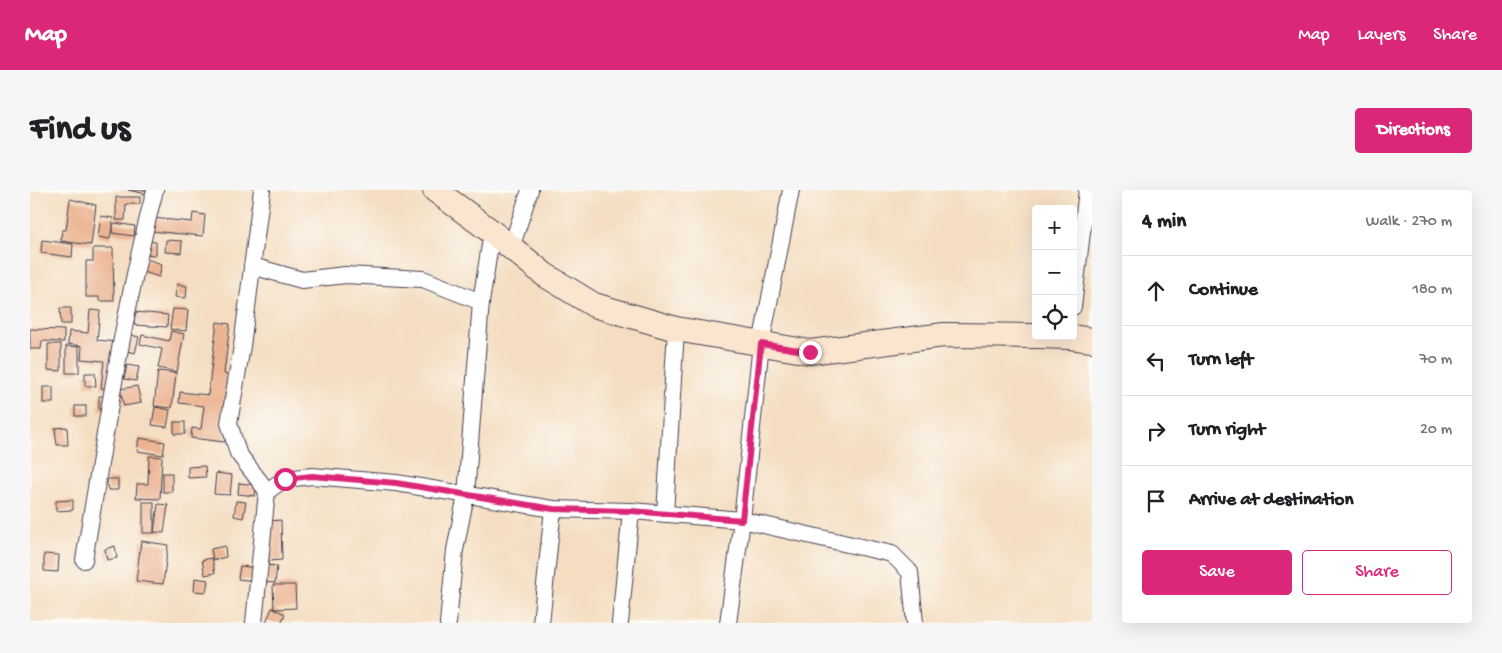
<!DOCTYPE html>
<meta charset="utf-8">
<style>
body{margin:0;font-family:"Gochi Hand",sans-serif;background:#f6f6f6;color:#202124}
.controls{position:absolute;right:15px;top:15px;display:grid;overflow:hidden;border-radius:5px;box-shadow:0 5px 20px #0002}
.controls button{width:45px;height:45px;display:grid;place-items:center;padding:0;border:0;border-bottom:1px solid #e0e0e0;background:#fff;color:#202124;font:25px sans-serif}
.stop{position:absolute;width:15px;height:15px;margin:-11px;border:4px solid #db2777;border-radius:50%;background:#fff}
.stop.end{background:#db2777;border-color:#fff;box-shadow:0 1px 5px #0008}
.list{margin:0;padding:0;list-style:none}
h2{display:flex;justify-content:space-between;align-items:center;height:65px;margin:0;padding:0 20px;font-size:21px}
h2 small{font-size:16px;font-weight:400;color:#757577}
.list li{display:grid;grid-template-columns:32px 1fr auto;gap:15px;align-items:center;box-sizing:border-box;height:70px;padding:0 20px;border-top:1px solid #e0e0e0}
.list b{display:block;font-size:19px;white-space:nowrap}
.list em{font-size:16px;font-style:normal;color:#757577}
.actions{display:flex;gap:10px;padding:15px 20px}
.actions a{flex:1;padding:11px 0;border:1px solid #db2777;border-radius:5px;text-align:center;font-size:18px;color:#db2777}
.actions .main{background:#db2777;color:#fff}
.icon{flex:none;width:28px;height:28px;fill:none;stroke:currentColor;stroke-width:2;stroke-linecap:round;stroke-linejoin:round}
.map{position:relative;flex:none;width:1062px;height:433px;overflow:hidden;border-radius:5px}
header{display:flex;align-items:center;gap:30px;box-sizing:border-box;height:70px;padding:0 25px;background:#db2777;color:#fff}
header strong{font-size:24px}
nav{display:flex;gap:28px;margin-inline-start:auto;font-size:18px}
.intro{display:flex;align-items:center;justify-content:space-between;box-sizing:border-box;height:120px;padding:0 30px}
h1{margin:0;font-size:35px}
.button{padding:12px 22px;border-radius:5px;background:#db2777;color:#fff;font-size:18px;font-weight:700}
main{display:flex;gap:30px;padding:0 30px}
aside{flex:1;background:#fff;border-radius:5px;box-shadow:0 5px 20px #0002}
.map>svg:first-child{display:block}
.building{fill:#ebb18e}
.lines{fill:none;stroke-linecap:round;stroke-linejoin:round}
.street-casing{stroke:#423e4f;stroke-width:18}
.secondary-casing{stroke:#423e4f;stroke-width:26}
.street{stroke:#fff;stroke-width:16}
.secondary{stroke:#fbe5cf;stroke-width:24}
.route{stroke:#db2777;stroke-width:6}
</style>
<header>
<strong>Map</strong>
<nav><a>Map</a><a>Layers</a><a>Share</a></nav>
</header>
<div class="intro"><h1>Find us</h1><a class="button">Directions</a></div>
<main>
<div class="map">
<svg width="1062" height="433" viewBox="0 0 1062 433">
<rect width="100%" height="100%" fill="#fdfcf7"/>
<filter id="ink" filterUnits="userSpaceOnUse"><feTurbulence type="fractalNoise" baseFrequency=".02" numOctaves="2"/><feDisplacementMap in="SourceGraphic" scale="10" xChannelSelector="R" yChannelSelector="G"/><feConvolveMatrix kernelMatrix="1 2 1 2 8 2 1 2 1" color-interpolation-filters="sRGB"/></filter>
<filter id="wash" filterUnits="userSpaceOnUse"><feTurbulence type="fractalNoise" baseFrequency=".0096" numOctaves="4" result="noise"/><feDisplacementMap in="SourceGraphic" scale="20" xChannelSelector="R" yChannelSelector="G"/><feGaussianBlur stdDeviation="1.12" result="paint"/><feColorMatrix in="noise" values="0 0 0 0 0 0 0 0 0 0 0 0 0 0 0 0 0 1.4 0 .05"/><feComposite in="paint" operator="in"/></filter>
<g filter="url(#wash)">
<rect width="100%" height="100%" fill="#f4ddc0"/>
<g id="blocks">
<g class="building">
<path d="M 98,0 L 116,0 L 116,4 Z"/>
<path d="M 86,7 L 110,7 L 110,14 L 96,14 L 95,30 L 86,30 Z"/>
<path d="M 40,9 L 66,15 L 61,55 L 31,51 L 32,40 L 36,40 Z"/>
<path d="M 163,23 L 175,25 L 173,46 L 121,41 L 122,28 L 162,32 Z"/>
<path d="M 71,26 L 83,28 L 80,49 L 68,47 Z"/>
<path d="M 84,33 L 105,36 L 104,46 L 82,43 Z"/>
<path d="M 12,50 L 43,54 L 42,67 L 11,63 Z"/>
<path d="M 136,50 L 152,51 L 151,63 L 135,62 Z"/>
<path d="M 115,51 L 126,52 L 126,65 L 115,64 Z"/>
<path d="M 63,58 L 83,58 L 84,111 L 69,111 L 69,107 L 56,107 L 56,71 L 63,71 Z"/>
<path d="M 113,68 L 132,74 L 129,87 L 110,81 Z"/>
<path d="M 147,94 L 157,96 L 156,108 L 145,107 Z"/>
<path d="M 30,118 L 41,118 L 41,134 L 31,134 Z"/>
<path d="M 143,119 L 158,120 L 156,141 L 140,139 Z"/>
<path d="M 60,120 L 70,121 L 67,150 L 88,152 L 84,199 L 71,198 L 74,171 L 51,169 L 52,156 L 38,154 L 39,141 L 58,143 Z"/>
<path d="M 105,122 L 138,125 L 137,137 L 104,135 Z"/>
<path d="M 187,132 L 200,134 L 194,184 L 203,185 L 195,252 L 161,248 L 162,238 L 171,239 L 174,216 L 149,213 L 150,202 L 178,205 Z"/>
<path d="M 0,139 L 34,140 L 34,152 L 12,151 L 11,159 L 0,159 Z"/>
<path d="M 141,141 L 154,144 L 147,182 L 128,178 L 132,159 L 110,154 L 112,145 L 139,151 Z"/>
<path d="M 101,145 L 109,147 L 105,163 L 97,161 Z"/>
<path d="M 18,154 L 31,154 L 31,181 L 18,180 Z"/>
<path d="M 36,156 L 49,157 L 49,183 L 36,183 Z"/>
<path d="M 97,175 L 109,177 L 106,191 L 94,189 Z"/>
<path d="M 128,181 L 146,183 L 142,218 L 124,216 Z"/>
<path d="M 55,183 L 65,183 L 66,196 L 55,196 Z"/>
<path d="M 107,196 L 111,213 L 94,216 L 90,199 Z"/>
<rect x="13" y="197" width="10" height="16"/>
<path d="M 69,206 L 80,206 L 79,220 L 69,220 Z"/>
<rect x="45" y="216" width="11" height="10"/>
<path d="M 125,217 L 140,220 L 137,237 L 122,235 Z"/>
<rect x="144" y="232" width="11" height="12"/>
<path d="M 37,237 L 38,255 L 27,255 L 25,238 Z"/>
<path d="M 109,248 L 135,252 L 133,265 L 107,261 Z"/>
<path d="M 119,266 L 132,267 L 130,309 L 106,308 L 107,294 L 118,294 Z"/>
<path d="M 175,276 L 176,287 L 158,288 L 158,277 Z"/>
<rect x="133" y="283" width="9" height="19"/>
<path d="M 186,283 L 202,285 L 200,305 L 184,304 Z"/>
<path d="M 77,289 L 88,289 L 88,300 L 78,300 Z"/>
<path d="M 209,293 L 226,295 L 225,306 L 208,304 Z"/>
<path d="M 43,310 L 43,320 L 26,321 L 26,311 Z"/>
<path d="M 206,311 L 216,312 L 213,328 L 204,326 Z"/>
<rect x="113" y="312" width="11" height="31"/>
<path d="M 128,314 L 138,315 L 134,343 L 124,342 Z"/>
<path d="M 251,330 L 252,370 L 238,371 L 239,331 Z"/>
<path d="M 111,351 L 138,355 L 133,394 L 106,391 Z"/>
<path d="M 85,356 L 87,368 L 77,370 L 75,359 Z"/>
<path d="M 195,356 L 196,367 L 183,370 L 181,359 Z"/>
<path d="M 14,364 L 29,365 L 28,382 L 14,381 Z"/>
<path d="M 182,368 L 185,383 L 175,385 L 172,370 Z"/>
<path d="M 235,375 L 247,376 L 245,393 L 208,389 L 210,376 L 235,379 Z"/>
<path d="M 165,388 L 178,390 L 176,402 L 164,401 Z"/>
<path d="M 243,395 L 265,395 L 266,418 L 244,419 Z"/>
<path d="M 242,418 L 255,424 L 251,433 L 236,432 Z"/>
</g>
</g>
</g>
<g filter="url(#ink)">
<use href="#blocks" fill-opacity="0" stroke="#423e4f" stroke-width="1"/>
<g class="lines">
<g class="street-casing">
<g id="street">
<path d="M 481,58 L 500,0"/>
<path d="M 222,76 L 272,90 L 315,85 L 393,89 L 451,112"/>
<path d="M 1043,117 L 1057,0"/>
<path d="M 237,301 L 255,289 L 282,286 L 366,293 L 523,319 L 601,321 L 712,330 L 862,364 L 880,382 L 885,433"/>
<path d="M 635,324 L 646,139"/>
<path d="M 54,370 C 75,246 93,122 125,0"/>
<path d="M 224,433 L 237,301 L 208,263 L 199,233 L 212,156 L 232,0"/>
<path d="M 418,433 L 425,360 L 436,305 L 451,112 L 462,42"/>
<path d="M 511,433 L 523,319"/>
<path d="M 590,433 L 601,321"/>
<path d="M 698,433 L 712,330 L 731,154 L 761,0"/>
</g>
</g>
<g class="secondary-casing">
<g id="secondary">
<path d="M 405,0 L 462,42 L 515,85 L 564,115 L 646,139 L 780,162 L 914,145 L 1006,146"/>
<path d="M 1008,146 L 1040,147 L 1062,150"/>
</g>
</g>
<use href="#street" class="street"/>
<use href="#secondary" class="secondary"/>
</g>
</g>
<g class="lines" filter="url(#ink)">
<path class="route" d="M 255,289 L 282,286 L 366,293 L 523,319 L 601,321 L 712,330 L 731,154 L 780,162"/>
</g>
</svg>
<div class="controls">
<button>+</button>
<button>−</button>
<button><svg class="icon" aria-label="locate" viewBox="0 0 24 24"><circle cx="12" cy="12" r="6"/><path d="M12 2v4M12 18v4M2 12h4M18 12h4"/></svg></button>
</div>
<div class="stop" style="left:255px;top:289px"></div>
<div class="stop end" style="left:780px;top:162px"></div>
</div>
<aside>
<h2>4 min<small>Walk · 270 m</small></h2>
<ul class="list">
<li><svg class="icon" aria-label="ahead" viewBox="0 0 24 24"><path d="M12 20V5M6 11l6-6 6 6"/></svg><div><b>Continue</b></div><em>180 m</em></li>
<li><svg class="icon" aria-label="left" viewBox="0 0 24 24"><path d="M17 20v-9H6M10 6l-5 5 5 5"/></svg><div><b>Turn left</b></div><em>70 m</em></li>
<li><svg class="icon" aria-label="right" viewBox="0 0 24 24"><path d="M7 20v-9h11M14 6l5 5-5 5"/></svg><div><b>Turn right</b></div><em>20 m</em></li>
<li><svg class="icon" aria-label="arrive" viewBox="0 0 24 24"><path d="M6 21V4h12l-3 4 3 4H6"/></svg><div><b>Arrive at destination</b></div></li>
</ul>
<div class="actions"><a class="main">Save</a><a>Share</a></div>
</aside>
</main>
